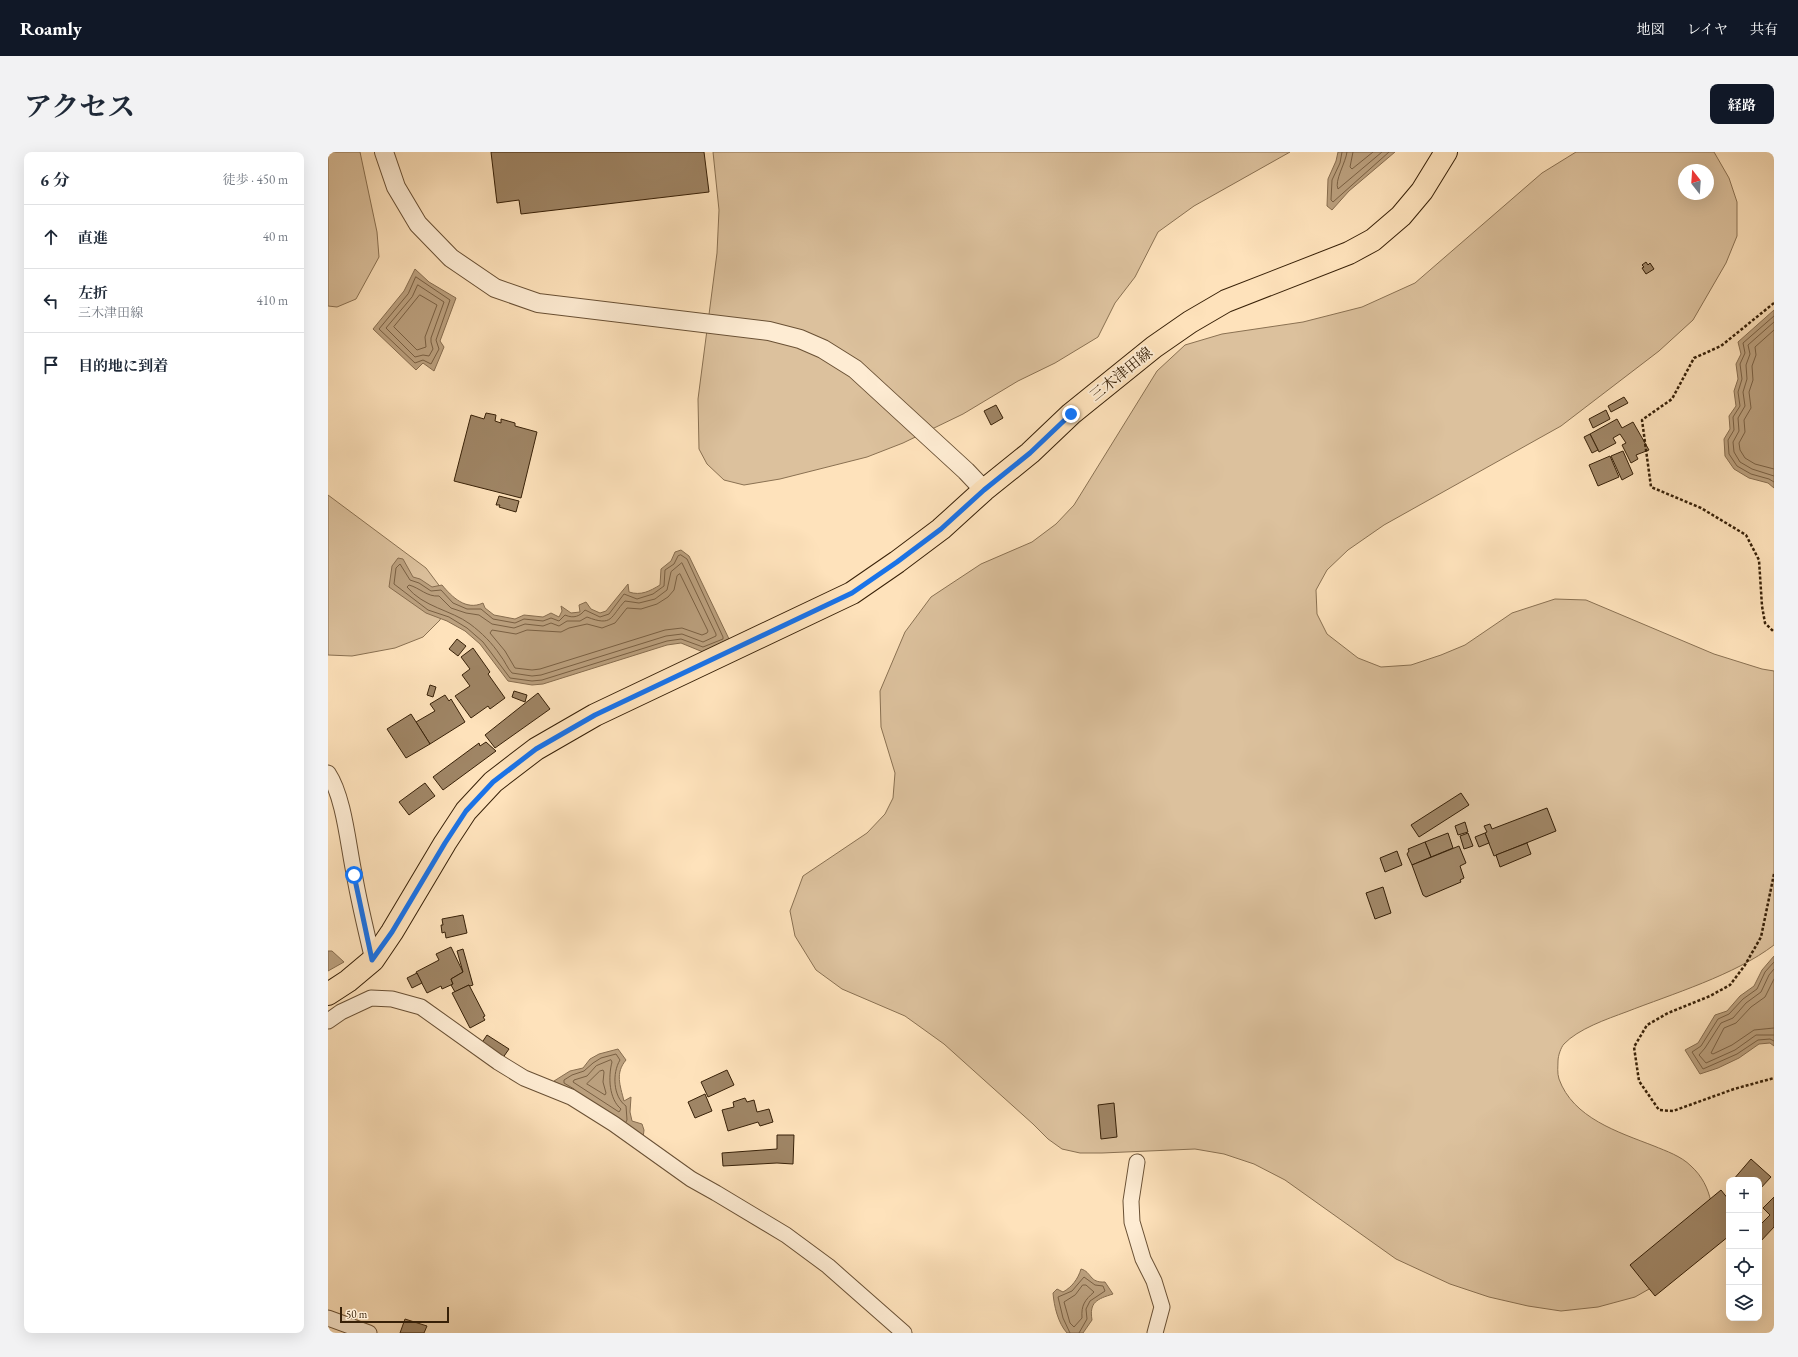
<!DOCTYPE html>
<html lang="ja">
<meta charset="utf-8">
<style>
body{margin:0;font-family:"EB Garamond","Noto Serif JP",serif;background:#f2f2f3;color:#1f2937}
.controls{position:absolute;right:12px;bottom:12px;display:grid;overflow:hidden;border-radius:8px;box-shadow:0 4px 16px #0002}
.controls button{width:36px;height:36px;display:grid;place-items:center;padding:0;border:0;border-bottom:1px solid #e0e1e3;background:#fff;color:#1f2937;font:20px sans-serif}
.compass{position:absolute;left:1350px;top:12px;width:36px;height:36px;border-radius:50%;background:#fff;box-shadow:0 4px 16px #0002;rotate:343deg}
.scale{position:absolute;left:12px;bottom:10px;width:109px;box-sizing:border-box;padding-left:4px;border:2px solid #382108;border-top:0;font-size:11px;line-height:14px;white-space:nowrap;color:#382108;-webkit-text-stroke:3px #feecd3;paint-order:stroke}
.stop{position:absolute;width:12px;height:12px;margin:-9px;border:3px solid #1a73e8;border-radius:50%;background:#fff}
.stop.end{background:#1a73e8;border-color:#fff;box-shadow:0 1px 4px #0008}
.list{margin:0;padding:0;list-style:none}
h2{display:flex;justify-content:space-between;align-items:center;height:52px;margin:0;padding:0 16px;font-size:17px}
h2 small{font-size:13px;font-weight:400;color:#747a83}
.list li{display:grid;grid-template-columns:26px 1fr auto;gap:12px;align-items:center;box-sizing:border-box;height:64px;padding:0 16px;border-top:1px solid #e0e1e3}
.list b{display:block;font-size:15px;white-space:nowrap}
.list p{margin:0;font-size:13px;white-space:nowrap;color:#747a83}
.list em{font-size:13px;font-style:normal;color:#747a83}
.icon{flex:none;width:22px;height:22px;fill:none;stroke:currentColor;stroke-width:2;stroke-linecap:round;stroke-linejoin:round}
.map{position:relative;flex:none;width:1446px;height:1181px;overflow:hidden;border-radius:8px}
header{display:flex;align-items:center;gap:24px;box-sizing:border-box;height:56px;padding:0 20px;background:#111827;color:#fff}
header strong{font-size:19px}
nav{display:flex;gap:22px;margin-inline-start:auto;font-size:14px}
.intro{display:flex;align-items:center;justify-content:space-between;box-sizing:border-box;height:96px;padding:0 24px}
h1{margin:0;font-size:28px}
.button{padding:10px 18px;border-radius:8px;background:#111827;color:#fff;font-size:14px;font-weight:700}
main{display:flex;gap:24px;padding:0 24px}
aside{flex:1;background:#fff;border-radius:8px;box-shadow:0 4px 16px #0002}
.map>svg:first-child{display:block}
.green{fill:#dcc19d;stroke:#8a7152;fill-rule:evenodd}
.water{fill:#bba07e;stroke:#876d4f}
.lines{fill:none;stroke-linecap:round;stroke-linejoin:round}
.shore{stroke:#7a6043;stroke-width:1}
.building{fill:#9f8565;stroke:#382108}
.minor-casing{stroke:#6a5135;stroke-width:17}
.tertiary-casing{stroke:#6a5135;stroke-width:20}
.primary-casing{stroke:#382108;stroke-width:24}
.path{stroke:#382108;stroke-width:2.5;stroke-dasharray:3 2;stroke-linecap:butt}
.minor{stroke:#feecd3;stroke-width:15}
.tertiary{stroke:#feecd3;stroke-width:18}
.primary{stroke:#fee2bb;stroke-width:22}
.route{stroke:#1a73e8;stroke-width:5}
.labels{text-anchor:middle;stroke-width:4;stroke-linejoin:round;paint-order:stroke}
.street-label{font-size:15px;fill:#382108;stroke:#feecd3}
</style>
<header>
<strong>Roamly</strong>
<nav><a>地図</a><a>レイヤ</a><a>共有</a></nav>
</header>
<div class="intro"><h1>アクセス</h1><a class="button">経路</a></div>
<main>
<aside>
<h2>6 分<small>徒歩 · 450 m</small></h2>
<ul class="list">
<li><svg class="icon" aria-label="ahead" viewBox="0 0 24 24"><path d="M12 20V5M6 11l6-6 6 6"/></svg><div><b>直進</b></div><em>40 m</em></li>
<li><svg class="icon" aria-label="left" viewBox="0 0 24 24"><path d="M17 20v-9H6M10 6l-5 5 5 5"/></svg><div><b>左折</b><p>三木津田線</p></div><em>410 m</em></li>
<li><svg class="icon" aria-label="arrive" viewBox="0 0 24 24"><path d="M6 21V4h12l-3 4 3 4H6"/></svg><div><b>目的地に到着</b></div></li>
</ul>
</aside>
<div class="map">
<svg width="1446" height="1181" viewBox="0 0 1446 1181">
<rect width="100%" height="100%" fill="#fee2bb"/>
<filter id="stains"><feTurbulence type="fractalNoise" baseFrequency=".005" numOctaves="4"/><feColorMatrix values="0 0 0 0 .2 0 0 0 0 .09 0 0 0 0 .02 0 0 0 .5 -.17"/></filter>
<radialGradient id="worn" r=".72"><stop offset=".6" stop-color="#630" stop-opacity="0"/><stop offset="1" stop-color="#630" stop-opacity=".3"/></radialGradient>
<g class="green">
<path d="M 0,0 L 32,0 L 49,80 L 51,105 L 28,147 L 9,155 L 0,154 Z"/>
<path d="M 385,0 L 962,0 L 866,54 L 830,80 L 807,125 L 787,151 L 770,185 L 727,211 L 690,229 L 635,262 L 575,291 L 539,305 L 452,327 L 416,333 L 396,328 L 379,312 L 371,297 L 370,247 L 389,101 L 391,58 Z"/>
<path d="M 1248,0 L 1386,0 L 1401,26 L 1409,50 L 1409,84 L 1398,111 L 1365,168 L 1331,199 L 1233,274 L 1056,373 L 1020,398 L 999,418 L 988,438 L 989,462 L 999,482 L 1030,506 L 1053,515 L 1083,513 L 1113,503 L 1137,493 L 1184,461 L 1227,447 L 1258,448 L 1386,502 L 1434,517 L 1446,519 L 1446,793 C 1407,823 1344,842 1298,860 C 1279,867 1250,877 1236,892 C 1233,895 1230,904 1230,909 C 1230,914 1229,921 1231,927 C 1245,966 1290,980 1326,994 C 1338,999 1353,1004 1363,1014 C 1374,1024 1380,1036 1383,1050 L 1330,1132 L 1307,1145 L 1270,1155 L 1233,1159 L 1200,1154 L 1161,1145 L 1122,1132 L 1068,1107 L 957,1028 L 926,1012 L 896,1002 L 867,997 L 774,1001 L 752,1001 L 734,997 L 720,987 L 705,972 L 616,892 L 577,864 L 514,837 L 488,818 L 467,784 L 462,759 L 475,724 L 539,681 L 557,662 L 565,646 L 567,621 L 553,575 L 552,539 L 577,480 L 603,445 L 653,412 L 704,390 L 728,372 L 746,353 L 829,219 L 857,193 L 894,182 L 975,170 L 1034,155 L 1087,131 L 1214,21 ZM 1356,18 L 1380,18 L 1380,42 L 1356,42 Z"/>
<path d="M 0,343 L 98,416 L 113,436 L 116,455 L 112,468 L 95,485 L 67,496 L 24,504 L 0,503 Z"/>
</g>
<g class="water">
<path d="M 1010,0 L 1067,0 L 1021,39 L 1004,58 L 999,54 L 1000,27 L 1008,9 Z"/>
<path d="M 87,117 L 101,130 L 128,146 L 112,189 L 116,195 L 106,219 L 95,211 L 88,218 L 45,177 L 76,139 Z"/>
<path d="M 1446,158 L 1446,336 L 1440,331 L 1421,326 L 1406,317 L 1397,304 L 1396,287 L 1402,277 L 1401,264 L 1408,254 L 1406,239 L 1410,227 L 1408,212 L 1413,202 L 1410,190 Z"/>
<path d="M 353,398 L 361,404 L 402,489 L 375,500 L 353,491 L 339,493 L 215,532 L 204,533 L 180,529 L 152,492 L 137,479 L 119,469 L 98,461 L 61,435 L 64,414 L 70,406 L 75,407 L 85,425 L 92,427 L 104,435 L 114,433 C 124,445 138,459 155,451 L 157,456 L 166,463 L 187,467 L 196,463 L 215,465 L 223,461 L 231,465 L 234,459 L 233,454 L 243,461 L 252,460 L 251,453 L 258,450 L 263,457 L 272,461 L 278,459 L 300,432 L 301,440 C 313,444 322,439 332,433 L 333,417 L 343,409 L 347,400 Z"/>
<path d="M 0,799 L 4,799 L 16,810 L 0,819 Z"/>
<path d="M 1446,804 L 1446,894 L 1442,891 L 1431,892 L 1411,906 L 1390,916 L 1372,922 L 1357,898 L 1370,891 L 1387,863 L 1399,859 L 1412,844 L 1426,834 L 1434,818 Z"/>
<path d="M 290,897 L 298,908 C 287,921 292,933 296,949 L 303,945 L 302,960 L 304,969 L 314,972 L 316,978 L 315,986 L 226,929 L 242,919 L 255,916 L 262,907 L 271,902 Z"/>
<path d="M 753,1117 C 764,1120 761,1131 777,1130 L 785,1142 C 769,1147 761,1150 764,1168 L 755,1181 L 739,1181 C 730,1171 726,1154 725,1141 L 729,1137 L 735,1140 C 744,1135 750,1127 753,1117 Z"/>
</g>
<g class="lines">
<g class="shore">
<path d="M 1014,0 L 1012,11 L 1004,28 L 1003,48 L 1005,50 L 1061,0"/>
<path d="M 1019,0 C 1018,10 1006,29 1010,37 L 1054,0"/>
<path d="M 1025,0 L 1022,15 L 1024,17 L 1045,0"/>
<path d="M 88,125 L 122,148 L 108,188 L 111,197 L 103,212 L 95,208 L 87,211 L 51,177 L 80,142 Z"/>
<path d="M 90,133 L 116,150 L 103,186 L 103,190 L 105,197 L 101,204 L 95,203 L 87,205 L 58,176 L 84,145 Z"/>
<path d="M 92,143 L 109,153 L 97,185 L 98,195 L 89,198 L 66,175 Z"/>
<path d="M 1446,164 L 1415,191 L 1417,201 L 1412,212 L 1414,227 L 1410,240 L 1412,254 L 1405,265 L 1406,278 L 1400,288 L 1401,302 L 1409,314 L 1423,322 L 1441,327 L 1446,330"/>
<path d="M 1446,170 L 1420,193 L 1422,202 L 1418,213 L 1419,227 L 1415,240 L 1417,254 L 1410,266 L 1411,279 L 1405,290 L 1406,300 L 1412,310 L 1424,317 L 1446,324"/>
<path d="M 1446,178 L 1427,195 L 1428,203 L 1424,214 L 1425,228 L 1421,240 L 1423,256 L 1416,268 L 1417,280 L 1411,291 L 1412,298 L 1417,306 L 1427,312 L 1446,317"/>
<path d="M 353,403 L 359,407 L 395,485 L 395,487 L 375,495 L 353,487 L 339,489 L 214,528 L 204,529 L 182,526 L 155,490 L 139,476 L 121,465 L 100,458 L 66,432 L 68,416 L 72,412 L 82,428 L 91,431 L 103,439 L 113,438 L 125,451 L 139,457 L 153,457 L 165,467 L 187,471 L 196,467 L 215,469 L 223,466 L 231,469 L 237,463 C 246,467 252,464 257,458 L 272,465 L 281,462 L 296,442 L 309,447 L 325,442 L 336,434 L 337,418 L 346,412 L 350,404 Z"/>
<path d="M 354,411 L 388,482 L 388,484 L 375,490 L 354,482 L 338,484 L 213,523 L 204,524 L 184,521 C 179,516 177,509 172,503 C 164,491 154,481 142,472 C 123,458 95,455 79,435 L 81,433 C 92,436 99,445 111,444 L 123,456 L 138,461 L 151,463 L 164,472 L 186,476 L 197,472 L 215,474 L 223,471 L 231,474 L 239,469 L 252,469 L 259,465 C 285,475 282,465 297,449 L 311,451 L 327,447 L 339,438 L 343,420 Z"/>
<path d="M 352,422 L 380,479 L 379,481 L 374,483 L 354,476 L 337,478 L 212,517 L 204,518 L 187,516 L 177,499 L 162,481 L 164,478 L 188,482 L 199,478 L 233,480 L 241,476 L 259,472 L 274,476 L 287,471 L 299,456 L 313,457 L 329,452 L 340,445 L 346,438 L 349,424 Z"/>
<path d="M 1446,810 L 1437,820 L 1429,837 L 1415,847 L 1401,862 L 1390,867 L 1373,894 L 1364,900 L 1375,917 L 1409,902 L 1430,888 L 1442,887 L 1446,889"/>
<path d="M 1446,817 L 1441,823 L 1433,840 L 1418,851 L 1405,866 L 1393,871 L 1377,896 L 1371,903 L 1378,911 L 1407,898 L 1428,883 L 1446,883"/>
<path d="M 1446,827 L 1437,845 L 1423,855 L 1408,871 L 1396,876 L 1383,901 L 1385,902 L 1404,893 L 1426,878 L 1446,876"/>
<path d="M 283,908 L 284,910 C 280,925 281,947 293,957 L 291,960 L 245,930 L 246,928 L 259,924 L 268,914 Z"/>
<path d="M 272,919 L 275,918 L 276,920 L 275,930 L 278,941 L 277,943 L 259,932 Z"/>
<path d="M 246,937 L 236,931 L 236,928 L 244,923 L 256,919 L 265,911 L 273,906 L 288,902 L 292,908 C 284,921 285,945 298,954 L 299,968 L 298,970"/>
<path d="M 755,1133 L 758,1133 L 766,1140 C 757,1148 753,1153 754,1166 L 746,1175 L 742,1171 L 736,1150 L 747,1143 Z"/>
<path d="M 742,1181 L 735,1166 L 730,1145 L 744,1139 L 756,1125 L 767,1133 L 775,1134 L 777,1139 L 762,1149 L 758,1157 L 759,1167 L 751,1181"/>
</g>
</g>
<g class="building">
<path d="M 163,0 L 376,0 L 381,40 L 193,62 L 191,48 L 169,51 Z"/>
<path d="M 1318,110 L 1320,113 L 1322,111 L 1326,117 L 1318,122 L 1314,116 L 1316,115 L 1314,113 Z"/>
<path d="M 1296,245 L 1300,251 L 1283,260 L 1280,254 Z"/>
<path d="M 668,253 L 675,266 L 663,273 L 656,259 Z"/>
<path d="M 1278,258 L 1282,267 L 1265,276 L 1261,267 Z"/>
<path d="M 158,261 L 168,263 L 167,269 L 173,271 L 173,267 L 187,271 L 187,274 L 209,280 L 193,346 L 126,329 L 143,263 L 156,267 Z"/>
<path d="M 1289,267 L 1294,276 L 1305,270 L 1321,298 L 1308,303 L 1310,307 L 1303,311 L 1294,293 L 1298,291 L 1292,282 L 1285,286 L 1288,291 L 1271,300 L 1262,282 Z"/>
<path d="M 1262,282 L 1270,298 L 1264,301 L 1256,285 Z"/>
<path d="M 1295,299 L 1305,322 L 1294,328 L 1283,304 Z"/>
<path d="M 1282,304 L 1291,325 L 1270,334 L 1261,313 Z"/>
<path d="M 171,344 L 191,349 L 188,360 L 171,355 L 172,353 L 168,353 Z"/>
<path d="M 129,487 L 138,494 L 130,504 L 121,497 Z"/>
<path d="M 145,496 L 162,520 L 160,522 L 177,546 L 162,557 L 160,554 L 143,566 L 127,544 L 142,534 L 134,523 L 142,517 L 133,505 Z"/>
<path d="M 102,533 L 108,535 L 105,545 L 99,543 Z"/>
<path d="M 186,539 L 199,543 L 197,550 L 184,545 Z"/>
<path d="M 210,541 L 222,557 L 167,596 L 157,583 Z"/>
<path d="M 117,543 L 121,549 L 123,547 L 137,570 L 102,592 L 88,570 L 107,559 L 102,552 Z"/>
<path d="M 83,562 L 102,592 L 78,606 L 59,577 Z"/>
<path d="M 158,590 L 168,599 L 115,638 L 105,625 L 151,591 L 152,594 Z"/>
<path d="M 97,631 L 107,644 L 81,663 L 71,650 Z"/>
<path d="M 1133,641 L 1141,653 L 1091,685 L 1083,673 Z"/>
<path d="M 1219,656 L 1228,679 L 1166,704 L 1157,681 L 1159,680 L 1156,674 L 1162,672 L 1164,677 Z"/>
<path d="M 1137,670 L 1140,680 L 1130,683 L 1127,674 Z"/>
<path d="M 1120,681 L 1125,696 L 1103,705 L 1097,690 Z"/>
<path d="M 1140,681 L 1145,694 L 1136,697 L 1132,684 Z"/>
<path d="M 1157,681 L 1161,691 L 1151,695 L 1147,685 Z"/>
<path d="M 1097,690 L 1103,705 L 1084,713 L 1079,702 L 1081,699 L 1080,697 Z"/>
<path d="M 1199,691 L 1203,702 L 1172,715 L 1168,703 Z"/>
<path d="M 1131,694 L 1138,711 L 1132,714 L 1136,726 L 1132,728 L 1133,730 L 1098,745 L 1095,743 L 1084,713 Z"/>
<path d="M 1069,699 L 1074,713 L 1057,720 L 1052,706 Z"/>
<path d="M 1055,735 L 1063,761 L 1047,767 L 1038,741 Z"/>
<path d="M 135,763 L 139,781 L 118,786 L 117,780 L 114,781 L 113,773 L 115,773 L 114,767 Z"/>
<path d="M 123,795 L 135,820 L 123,827 L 125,832 L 114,837 L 113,834 L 99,841 L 88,820 L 111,808 L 108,802 Z"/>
<path d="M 135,797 L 145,833 L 142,834 L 141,833 L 127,840 L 123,833 L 125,832 L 123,827 L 135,820 L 129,799 Z"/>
<path d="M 89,821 L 94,831 L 84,836 L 79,826 Z"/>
<path d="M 141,833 L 157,864 L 155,865 L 157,868 L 142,876 L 124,841 Z"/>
<path d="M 159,883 L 181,897 L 174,907 L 153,892 Z"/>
<path d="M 399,918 L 406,933 L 380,945 L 373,930 Z"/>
<path d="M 377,942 L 384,959 L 367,966 L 360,950 Z"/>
<path d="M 417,946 L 419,950 L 426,948 L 429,960 L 441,957 L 445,970 L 432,974 L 430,970 L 400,979 L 394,958 L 406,955 L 405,950 Z"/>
<path d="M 786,951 L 789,985 L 773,987 L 770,953 Z"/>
<path d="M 449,983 L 466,983 L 465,1012 L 449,1011 L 395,1014 L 394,1001 L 449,997 Z"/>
<path d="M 1423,1007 L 1443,1025 L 1431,1038 L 1431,1028 L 1405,1028 Z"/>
<path d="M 1393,1038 L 1401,1048 L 1401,1084 L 1327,1144 L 1302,1113 Z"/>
<path d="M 1446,1045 L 1446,1075 L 1431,1091 L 1431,1074 L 1442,1063 L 1435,1056 Z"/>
<path d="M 77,1167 L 99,1174 L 96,1181 L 72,1181 Z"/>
</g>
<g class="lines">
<g class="minor-casing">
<g id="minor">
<path d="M 0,621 C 16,645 20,692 26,721 C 31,750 38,779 45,808"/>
<path d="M 0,869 L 13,860 L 43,846 L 64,847 L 93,855 L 170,910 L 196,926 L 243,945 L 286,972 L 363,1027 L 388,1041 L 458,1083 L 500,1114 L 576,1181"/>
<path d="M 809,1010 L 803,1049 L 804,1070 L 815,1107 L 826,1129 L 834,1155 L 827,1181"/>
<path d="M 0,1166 L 41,1181"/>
</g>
</g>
<g class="tertiary-casing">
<path id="tertiary" d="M 56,0 L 68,35 L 90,72 L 123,106 L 167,136 L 210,151 L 441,179 L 472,187 L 495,197 L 527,217 L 638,319 L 656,338"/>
</g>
<g class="primary-casing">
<path id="primary" d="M 0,842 L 20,829 L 45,808 L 64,780 L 117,691 L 138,659 L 165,630 L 208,597 L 267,563 L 524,441 L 569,410 L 613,377 L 656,338 L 702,301 L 743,262 L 826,195 L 862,170 L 898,149 L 1021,101 L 1045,88 L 1073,64 L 1094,39 L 1118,0"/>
</g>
<g class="path">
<path d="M 1446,151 L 1393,194 L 1366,206 L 1344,247 L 1314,268 L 1323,335 L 1373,356 L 1418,383 L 1431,408 L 1434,454 L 1437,471 L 1446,480"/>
<path d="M 1446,722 L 1433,785 L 1417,813 L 1402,833 L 1382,844 L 1340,861 L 1319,873 L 1306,895 L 1311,929 L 1331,958 L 1345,959 L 1406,937 L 1446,926"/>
</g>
<use href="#minor" class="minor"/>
<use href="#tertiary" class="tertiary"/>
<use href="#primary" class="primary"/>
</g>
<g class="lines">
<path class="route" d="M 26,723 L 44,808 L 64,780 L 117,691 L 138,659 L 165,630 L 208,597 L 267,563 L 524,441 L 569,410 L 613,377 L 656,338 L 702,301 L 743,262"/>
</g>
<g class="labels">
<g class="street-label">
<text transform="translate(793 222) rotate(-39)" y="5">三木津田線</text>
</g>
</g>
<rect width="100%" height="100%" filter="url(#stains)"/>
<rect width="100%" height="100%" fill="url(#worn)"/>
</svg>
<div class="controls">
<button>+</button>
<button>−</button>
<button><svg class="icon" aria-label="locate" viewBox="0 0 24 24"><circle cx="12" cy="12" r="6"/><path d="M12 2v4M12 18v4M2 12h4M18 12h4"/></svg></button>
<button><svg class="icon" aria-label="layers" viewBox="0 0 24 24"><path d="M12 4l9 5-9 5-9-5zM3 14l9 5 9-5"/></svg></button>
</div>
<svg class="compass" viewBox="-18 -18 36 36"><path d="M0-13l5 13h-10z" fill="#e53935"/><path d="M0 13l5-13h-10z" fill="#747a83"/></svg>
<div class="scale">50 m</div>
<div class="stop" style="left:26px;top:723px"></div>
<div class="stop end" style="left:743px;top:262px"></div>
</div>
</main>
